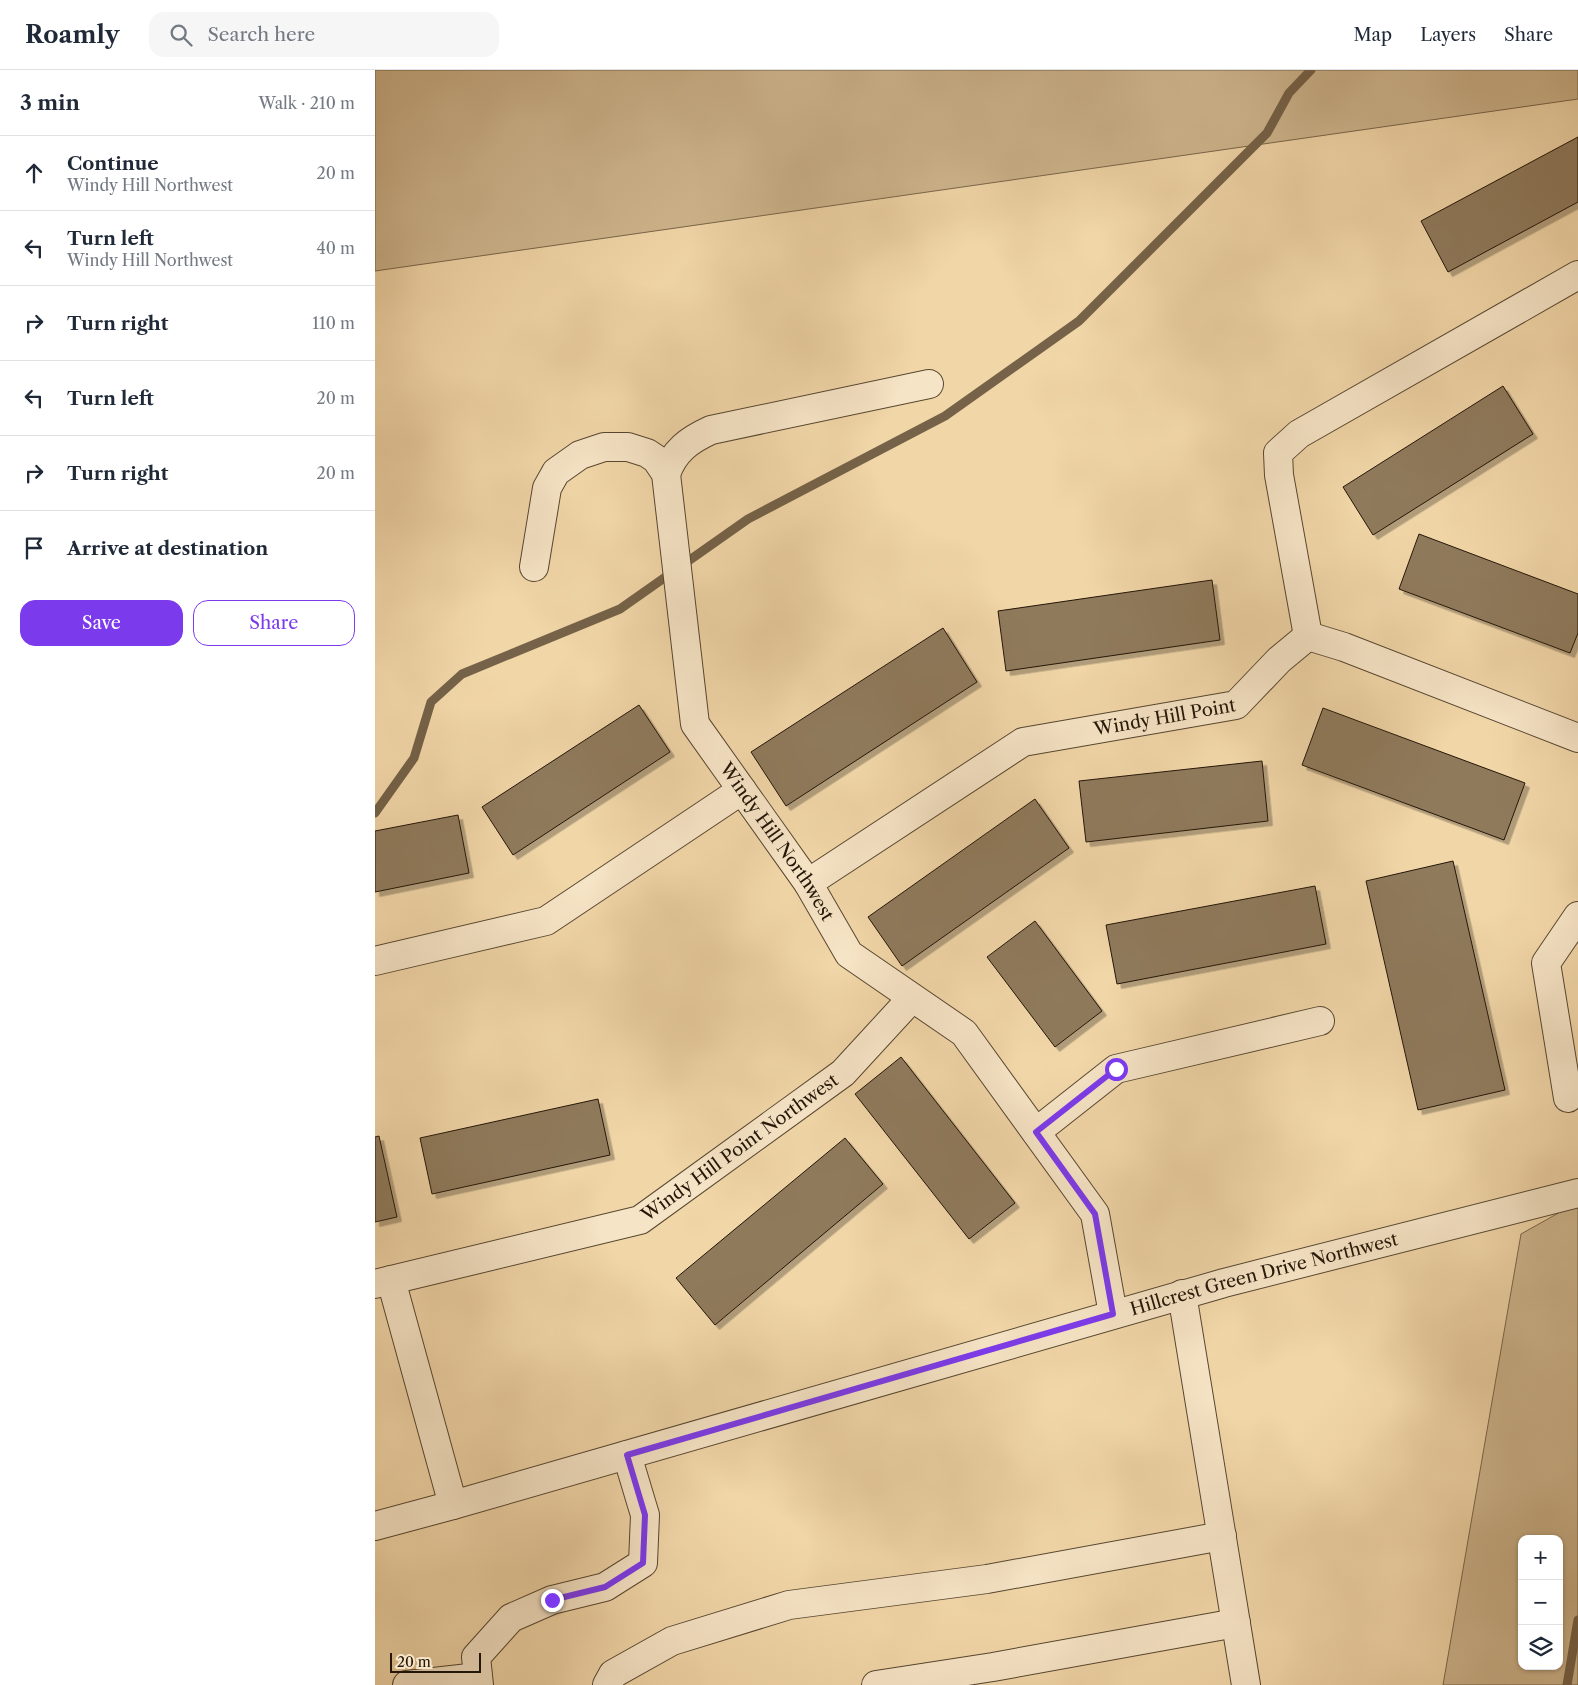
<!DOCTYPE html>
<meta charset="utf-8">
<style>
body{margin:0;font-family:"Libre Caslon Text",serif;background:#f6f6f7;color:#1f2937}
.controls{position:absolute;right:15px;bottom:15px;display:grid;overflow:hidden;border-radius:10px;box-shadow:0 1px 4px #0004}
.controls button{width:45px;height:45px;display:grid;place-items:center;padding:0;border:0;border-bottom:1px solid #e0e1e3;background:#fff;color:#1f2937;font:25px sans-serif}
.scale{position:absolute;left:15px;bottom:12px;width:91px;box-sizing:border-box;padding-left:5px;border:2px solid #241608;border-top:0;font-size:14px;line-height:18px;white-space:nowrap;color:#241608;-webkit-text-stroke:4px #f6e4c6;paint-order:stroke}
.stop{position:absolute;width:15px;height:15px;margin:-11px;border:4px solid #7c3aed;border-radius:50%;background:#fff}
.stop.end{background:#7c3aed;border-color:#fff;box-shadow:0 1px 5px #0008}
.list{margin:0;padding:0;list-style:none}
h2{display:flex;justify-content:space-between;align-items:center;height:65px;margin:0;padding:0 20px;font-size:21px}
h2 small{font-size:16px;font-weight:400;color:#747a83}
.list li{display:grid;grid-template-columns:32px 1fr auto;gap:15px;align-items:center;box-sizing:border-box;height:75px;padding:0 20px;border-top:1px solid #e0e1e3}
.list b{display:block;font-size:19px;white-space:nowrap}
.list p{margin:0;font-size:16px;white-space:nowrap;color:#747a83}
.list em{font-size:16px;font-style:normal;color:#747a83}
.actions{display:flex;gap:10px;padding:15px 20px}
.actions a{flex:1;padding:11px 0;border:1px solid #7c3aed;border-radius:15px;text-align:center;font-size:18px;color:#7c3aed}
.actions .main{background:#7c3aed;color:#fff}
.icon{flex:none;width:28px;height:28px;fill:none;stroke:currentColor;stroke-width:2;stroke-linecap:round;stroke-linejoin:round}
.map{position:relative;flex:none;width:1203px;height:1615px;overflow:hidden}
header{display:flex;align-items:center;gap:30px;box-sizing:border-box;height:70px;padding:0 25px;background:#fff;border-bottom:1px solid #e0e1e3}
header strong{font-size:24px}
nav{display:flex;gap:28px;margin-inline-start:auto;font-size:18px}
.search{width:350px;height:45px;background:#f6f6f7;display:flex;align-items:center;gap:12px;box-sizing:border-box;padding:0 18px;border-radius:15px;color:#747a83;font-size:19px}
main{display:flex}
aside{flex:1;background:#fff}
.map>svg:first-child{display:block}
.green{fill:#ceb58d;stroke:#79664a;fill-rule:evenodd}
.lines{fill:none;stroke-linecap:round;stroke-linejoin:round}
.stream{stroke:#756248;stroke-width:9}
.building{fill:#8f7a5b;stroke:#241608;filter:url(#shadow)}
.minor-casing{stroke:#574630;stroke-width:30}
.minor{stroke:#f6e4c6;stroke-width:28}
.route{stroke:#7c3aed;stroke-width:6}
.labels{text-anchor:middle;stroke-width:4;stroke-linejoin:round;paint-order:stroke}
.street-label{font-size:18px;fill:#241608;stroke:#f6e4c6}
</style>
<header>
<strong>Roamly</strong>
<div class="search"><svg class="icon" aria-label="search" viewBox="0 0 24 24"><circle cx="10" cy="10" r="6"/><path d="M15 15l6 6"/></svg>Search here</div>
<nav><a>Map</a><a>Layers</a><a>Share</a></nav>
</header>
<main>
<aside>
<h2>3 min<small>Walk · 210 m</small></h2>
<ul class="list">
<li><svg class="icon" aria-label="ahead" viewBox="0 0 24 24"><path d="M12 20V5M6 11l6-6 6 6"/></svg><div><b>Continue</b><p>Windy Hill Northwest</p></div><em>20 m</em></li>
<li><svg class="icon" aria-label="left" viewBox="0 0 24 24"><path d="M17 20v-9H6M10 6l-5 5 5 5"/></svg><div><b>Turn left</b><p>Windy Hill Northwest</p></div><em>40 m</em></li>
<li><svg class="icon" aria-label="right" viewBox="0 0 24 24"><path d="M7 20v-9h11M14 6l5 5-5 5"/></svg><div><b>Turn right</b></div><em>110 m</em></li>
<li><svg class="icon" aria-label="left" viewBox="0 0 24 24"><path d="M17 20v-9H6M10 6l-5 5 5 5"/></svg><div><b>Turn left</b></div><em>20 m</em></li>
<li><svg class="icon" aria-label="right" viewBox="0 0 24 24"><path d="M7 20v-9h11M14 6l5 5-5 5"/></svg><div><b>Turn right</b></div><em>20 m</em></li>
<li><svg class="icon" aria-label="arrive" viewBox="0 0 24 24"><path d="M6 21V4h12l-3 4 3 4H6"/></svg><div><b>Arrive at destination</b></div></li>
</ul>
<div class="actions"><a class="main">Save</a><a>Share</a></div>
</aside>
<div class="map">
<svg width="1203" height="1615" viewBox="0 0 1203 1615">
<defs>
<filter id="shadow"><feDropShadow dx="4.5" dy="4.5" stdDeviation="0" flood-color="#0004"/></filter>
</defs>
<rect width="100%" height="100%" fill="#f1d6a8"/>
<filter id="stains"><feTurbulence type="fractalNoise" baseFrequency=".004" numOctaves="4"/><feColorMatrix values="0 0 0 0 .2 0 0 0 0 .09 0 0 0 0 .02 0 0 0 .5 -.17"/></filter>
<radialGradient id="worn" r=".72"><stop offset=".6" stop-color="#630" stop-opacity="0"/><stop offset="1" stop-color="#630" stop-opacity=".3"/></radialGradient>
<g class="green">
<path d="M 0,0 L 1203,0 L 1203,29 L 0,201 Z"/>
<path d="M 1203,1132 L 1203,1615 L 1068,1615 L 1146,1164 ZM 1147,1469 L 1184,1469 L 1184,1596 L 1147,1596 Z"/>
</g>
<g class="lines">
<g class="stream">
<path d="M 0,743 L 39,688 L 56,632 L 87,604 L 245,539 L 373,449 L 570,346 L 704,251 L 892,63 L 914,23 L 936,0"/>
<path d="M 1192,1615 L 1203,1550"/>
</g>
</g>
<g class="building">
<path d="M 1203,67 L 1203,132 L 1073,202 L 1046,151 Z"/>
<path d="M 1128,316 L 1158,364 L 998,465 L 968,417 Z"/>
<path d="M 1044,464 L 1203,524 L 1203,563 L 1195,583 L 1024,519 Z"/>
<path d="M 837,510 L 845,570 L 631,601 L 623,541 Z"/>
<path d="M 568,558 L 602,612 L 411,736 L 376,682 Z"/>
<path d="M 264,635 L 295,682 L 138,785 L 107,737 Z"/>
<path d="M 948,638 L 1150,713 L 1129,770 L 927,695 Z"/>
<path d="M 887,691 L 893,751 L 711,772 L 704,711 Z"/>
<path d="M 660,729 L 694,778 L 527,896 L 493,847 Z"/>
<path d="M 83,745 L 94,803 L 0,822 L 0,761 Z"/>
<path d="M 1078,791 L 1130,1020 L 1043,1040 L 991,811 Z"/>
<path d="M 940,816 L 951,874 L 742,914 L 731,855 Z"/>
<path d="M 660,851 L 727,941 L 680,977 L 612,887 Z"/>
<path d="M 526,987 L 640,1133 L 594,1169 L 480,1024 Z"/>
<path d="M 223,1029 L 235,1085 L 57,1124 L 45,1068 Z"/>
<path d="M 4,1066 L 22,1147 L 0,1152 L 0,1067 Z"/>
<path d="M 470,1068 L 508,1114 L 340,1255 L 301,1208 Z"/>
</g>
<g class="lines">
<g class="minor-casing">
<g id="minor">
<path d="M 291,404 C 299,381 314,370 336,360 L 554,314"/>
<path id="s1" d="M 159,497 L 172,418 L 181,402 L 205,385 L 229,377 L 253,377 L 272,383 L 281,389 L 291,404 L 320,654 L 433,813 L 474,884 L 589,963 L 720,1144 L 738,1244"/>
<path d="M 933,566 L 904,405 L 903,383 L 924,364 L 1203,205"/>
<path id="s2" d="M 433,813 L 648,672 L 861,635 L 904,590 L 933,566 L 969,577 L 1203,668"/>
<path d="M 0,891 L 171,851 L 367,720"/>
<path d="M 1193,1028 L 1171,893 L 1203,846"/>
<path d="M 661,1062 L 741,999 L 945,951"/>
<path d="M 16,1210 L 78,1435"/>
<path id="s3" d="M 0,1214 L 265,1150 L 468,1003 L 537,928"/>
<path d="M 807,1224 L 871,1615"/>
<path id="s4" d="M 0,1456 L 78,1435 L 849,1213 L 1203,1123"/>
<path d="M 32,1615 L 103,1607"/>
<path d="M 104,1615 L 101,1587 L 136,1548 L 177,1530 L 230,1517 L 268,1493 L 270,1445 L 252,1385"/>
<path d="M 232,1615 L 238,1604 L 297,1571 L 414,1535 L 612,1509 L 847,1466"/>
<path d="M 501,1615 L 618,1597 L 861,1553"/>
</g>
</g>
<use href="#minor" class="minor"/>
</g>
<g class="lines">
<path class="route" d="M 177,1530 L 230,1517 L 268,1493 L 270,1445 L 252,1385 L 738,1244 L 720,1144 L 661,1062 L 741,999"/>
</g>
<g class="labels">
<g class="street-label">
<text dy="6" stroke="none"><textPath href="#s2" startOffset="401">Windy Hill Point</textPath></text>
<text dy="6" stroke="none"><textPath href="#s1" startOffset="621">Windy Hill Northwest</textPath></text>
<text dy="6" stroke="none"><textPath href="#s3" startOffset="396">Windy Hill Point Northwest</textPath></text>
<text dy="6" stroke="none"><textPath href="#s4" startOffset="924">Hillcrest Green Drive Northwest</textPath></text>
</g>
</g>
<rect width="100%" height="100%" filter="url(#stains)"/>
<rect width="100%" height="100%" fill="url(#worn)"/>
</svg>
<div class="controls">
<button>+</button>
<button>−</button>
<button><svg class="icon" aria-label="layers" viewBox="0 0 24 24"><path d="M12 4l9 5-9 5-9-5zM3 14l9 5 9-5"/></svg></button>
</div>
<div class="scale">20 m</div>
<div class="stop" style="left:741px;top:999px"></div>
<div class="stop end" style="left:177px;top:1530px"></div>
</div>
</main>
